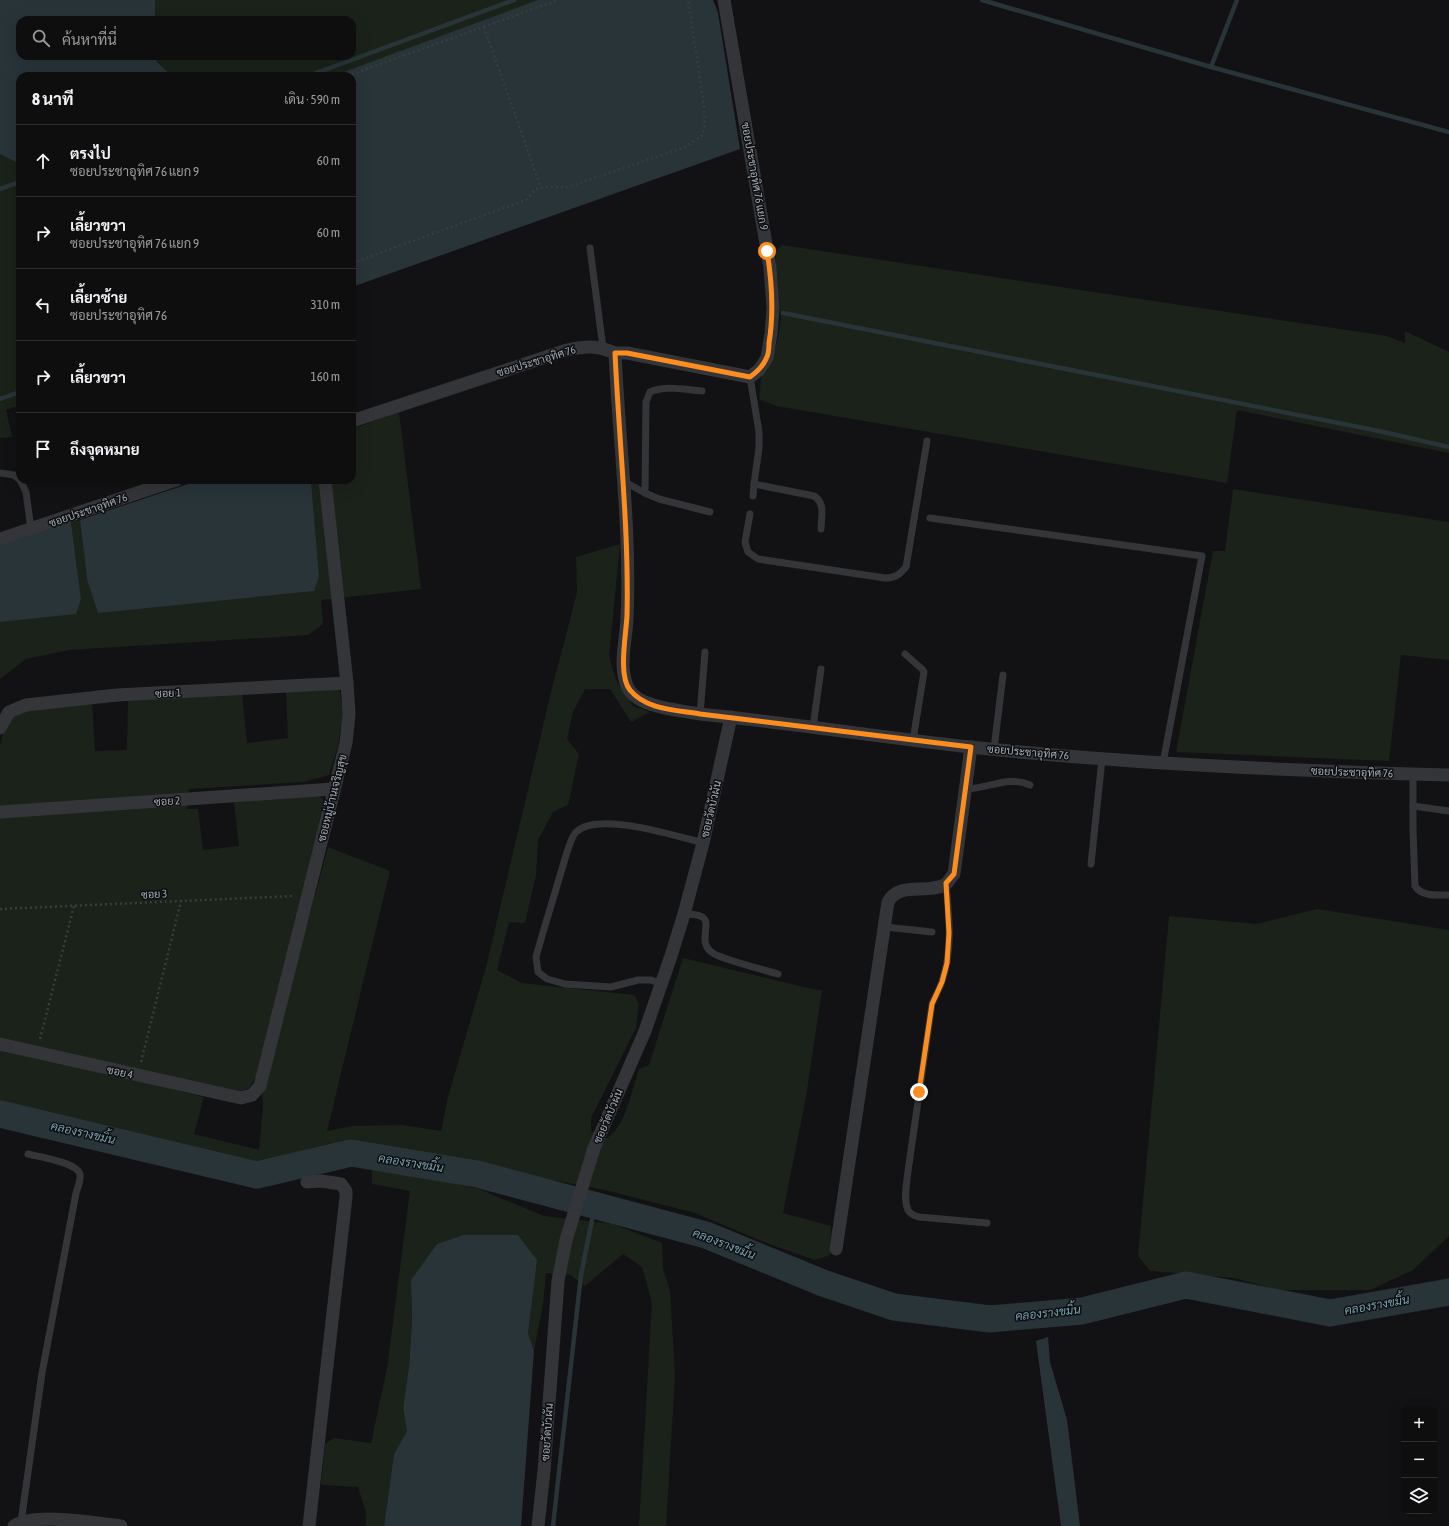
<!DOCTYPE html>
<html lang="th">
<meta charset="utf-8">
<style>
body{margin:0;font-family:"Asap Condensed",Sarabun,sans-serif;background:#171718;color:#f1f3f6}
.controls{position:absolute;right:12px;bottom:12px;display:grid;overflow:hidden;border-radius:8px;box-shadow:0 4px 16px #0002}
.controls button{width:36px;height:36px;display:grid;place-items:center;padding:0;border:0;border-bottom:1px solid #2e2e2f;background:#0e0e0f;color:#f1f3f6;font:20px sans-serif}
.stop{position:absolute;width:12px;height:12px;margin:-9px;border:3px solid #fe8d20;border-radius:50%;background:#fff}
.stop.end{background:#fe8d20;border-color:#fff;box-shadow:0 1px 4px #0008}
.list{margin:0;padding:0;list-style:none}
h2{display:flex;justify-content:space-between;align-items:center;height:52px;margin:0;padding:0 16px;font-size:17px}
h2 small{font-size:13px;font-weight:400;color:#9b9c9e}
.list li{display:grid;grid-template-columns:26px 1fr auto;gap:12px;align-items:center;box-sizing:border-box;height:72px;padding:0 16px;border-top:1px solid #2e2e2f}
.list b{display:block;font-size:15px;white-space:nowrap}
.list p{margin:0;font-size:13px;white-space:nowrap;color:#9b9c9e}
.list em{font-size:13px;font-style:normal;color:#9b9c9e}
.icon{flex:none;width:22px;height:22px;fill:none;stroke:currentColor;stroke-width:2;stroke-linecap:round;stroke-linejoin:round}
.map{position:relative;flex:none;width:1449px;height:1526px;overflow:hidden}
.search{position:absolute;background:#0e0e0f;box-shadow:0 4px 16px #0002;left:16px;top:16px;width:340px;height:44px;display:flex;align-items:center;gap:10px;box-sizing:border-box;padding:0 14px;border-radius:12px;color:#9b9c9e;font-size:15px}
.panel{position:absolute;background:#0e0e0f;box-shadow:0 4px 16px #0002;left:16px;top:72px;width:340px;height:412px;border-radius:12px}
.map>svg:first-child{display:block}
.green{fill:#1a221a}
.water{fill:#283438}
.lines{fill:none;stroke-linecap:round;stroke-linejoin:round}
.stream{stroke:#283438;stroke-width:4.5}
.river{stroke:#283438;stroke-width:27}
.path{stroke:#393c40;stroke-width:2.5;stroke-dasharray:2 3;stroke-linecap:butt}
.lane{stroke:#333539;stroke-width:7}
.street{stroke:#333539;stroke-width:13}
.route{stroke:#fe8d20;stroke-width:5}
.labels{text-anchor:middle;stroke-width:3;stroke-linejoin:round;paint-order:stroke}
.street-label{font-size:11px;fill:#a2acb5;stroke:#0d0d0f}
.water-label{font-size:12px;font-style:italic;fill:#76a2b3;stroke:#0d0d0f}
</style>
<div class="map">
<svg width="1449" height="1526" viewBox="0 0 1449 1526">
<rect width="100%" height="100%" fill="#121214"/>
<g class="green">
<path d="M 155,0 L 542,0 L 335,76 L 172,76 L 156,61 L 156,56 L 352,56 L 352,20 L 155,20 Z"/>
<path d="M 0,154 L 20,164 L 20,405 L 6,410 L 12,437 L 0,438 Z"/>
<path d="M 782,245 L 1387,336 L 1405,343 L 1405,331 L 1449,352 L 1449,453 L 1237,410 L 1227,483 L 776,406 L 759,399 L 761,378 L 770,364 L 778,339 L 781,320 L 775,252 Z"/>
<path d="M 399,412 L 421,589 L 321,600 L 323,624 L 308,635 L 69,650 L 26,659 L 0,679 L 0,622 L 76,613 L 81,599 L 71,522 L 80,520 L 87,579 L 319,576 L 311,480 L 352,480 L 352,429 Z"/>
<path d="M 1233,489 L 1449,522 L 1449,660 L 1401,655 L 1389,761 L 1176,752 L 1213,551 L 1225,551 Z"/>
<path d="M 620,544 L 609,656 L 616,680 L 633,706 L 650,712 L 631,722 L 610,689 L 585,689 L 573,712 L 567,739 L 579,754 L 568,805 L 553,812 L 538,840 L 536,875 L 525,923 L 509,922 L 497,970 L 522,983 L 634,995 L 639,1004 L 636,1028 L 591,1118 L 591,1131 L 605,1139 C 625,1130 632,1089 639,1069 L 649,1065 L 683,958 L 812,989 L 822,990 L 807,1091 L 783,1213 L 831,1226 L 830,1255 L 815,1260 L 769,1244 L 695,1213 L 605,1190 L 558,1181 L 432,1163 L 416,1155 L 375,1149 L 335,1148 L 257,1168 L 207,1159 L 0,1107 L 0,1046 L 204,1097 L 194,1134 L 259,1150 L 263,1107 L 262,1094 L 328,847 L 390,871 L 327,1131 L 353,1126 L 403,1125 L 441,1131 L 448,1097 L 486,967 L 552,688 L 577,593 L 576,557 Z"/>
<path d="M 339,688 L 343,713 L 338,746 L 329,775 L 303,782 L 189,789 L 187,809 L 198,809 L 203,850 L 239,846 L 234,802 L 315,795 L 324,799 L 326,805 L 256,1077 L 249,1088 L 237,1092 L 0,1040 L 0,746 C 3,736 4,721 13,715 C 23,707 77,703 92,701 L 95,751 L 127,750 L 128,699 L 242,693 L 247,743 L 288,738 L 286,692 Z"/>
<path d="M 1317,909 L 1449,930 L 1449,1235 L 1448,1237 L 1413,1270 L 1370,1290 L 1278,1290 L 1234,1278 L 1150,1271 L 1138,1256 L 1169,916 L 1257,924 Z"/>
<path d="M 372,1165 L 479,1189 L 544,1216 L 613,1224 L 662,1243 L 663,1268 L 670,1291 L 675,1375 L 666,1526 L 639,1526 L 652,1302 L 642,1267 L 623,1254 L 585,1286 L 570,1275 L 546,1273 L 543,1305 L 534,1351 L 528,1333 L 531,1306 L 411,1280 L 412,1322 L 409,1367 L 403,1408 L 407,1431 L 394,1454 L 384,1526 L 366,1526 L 366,1512 L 358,1487 L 321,1485 L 325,1444 L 334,1438 L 371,1443 L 387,1368 L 410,1191 L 372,1184 Z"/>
</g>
<g class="water">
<path d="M 0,0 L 155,0 L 155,20 L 20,20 L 20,56 L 156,56 L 156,61 L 172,76 L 20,76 L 20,164 L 0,154 Z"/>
<path d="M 538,0 L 713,0 L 718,13 L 740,149 L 352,287 L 352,76 L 333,76 Z"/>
<path d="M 200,480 L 311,480 L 319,576 L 314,591 L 98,613 L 87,579 L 80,520 Z"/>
<path d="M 71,522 L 81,599 L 76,614 L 0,622 L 0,545 Z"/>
<path d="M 464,1235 L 518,1235 L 537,1260 L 528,1333 L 534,1351 L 521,1526 L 384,1526 L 394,1454 L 407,1431 L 403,1408 L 409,1367 L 412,1322 L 411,1280 L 437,1244 Z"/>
<path d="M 1048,1337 L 1050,1362 L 1067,1420 L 1080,1526 L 1061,1526 L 1036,1341 Z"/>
</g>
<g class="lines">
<g class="stream">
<path d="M 982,0 L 1211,67 L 1449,132"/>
<path d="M 1211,67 L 1237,0"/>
<path d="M 308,76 L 514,0"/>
<path d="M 0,189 L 20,182"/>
<path d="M 783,313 L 1379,431 L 1449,447"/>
<path d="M 0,399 L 20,392"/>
<path d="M 553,1526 L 581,1275 L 595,1205"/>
</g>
<path class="river" d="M 0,1114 L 257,1175 L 351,1153 L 477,1174 L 706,1235 L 823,1283 L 894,1307 L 990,1319 L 1082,1311 L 1186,1285 L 1330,1313 L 1449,1292"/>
<g class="path">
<path d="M 484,27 L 541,188"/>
<path d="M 347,76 L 558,0"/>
<path d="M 352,263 L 526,200 L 536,189 L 545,187 L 568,187 L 685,147 L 703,135 L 705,122 L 703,98 L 688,0"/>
<path d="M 0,909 L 294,896"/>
<path d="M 40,1039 L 74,906"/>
<path d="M 141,1062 L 181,901"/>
</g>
<g class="lane">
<path d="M 590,248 L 603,348"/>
<path d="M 750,377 L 759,432 L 759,448 L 754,484 L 814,496 C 826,504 821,516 821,529"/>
<path d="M 0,473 L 14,475 L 20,480"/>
<path d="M 20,480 L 26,492 L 31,529"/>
<path d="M 623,481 L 645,493 L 659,499 L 710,512"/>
<path d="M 645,493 L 646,402 L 650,392 C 665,385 686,390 702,391"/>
<path d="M 753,496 L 754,484"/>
<path d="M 750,514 L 745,542 L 748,552 L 758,559 L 885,578 C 896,578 900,574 906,567 L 927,441"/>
<path d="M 930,518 L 1202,556 L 1163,763"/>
<path d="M 905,654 L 922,669 L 924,672 L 913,740"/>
<path d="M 700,714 L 705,652"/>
<path d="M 813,727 L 821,669"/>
<path d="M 994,749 L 1003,675"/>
<path d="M 1413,774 L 1413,830 L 1415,886 C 1421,897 1439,895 1449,895"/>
<path d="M 965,789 C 990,789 1006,775 1030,785"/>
<path d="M 1413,806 L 1449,811"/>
<path d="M 1091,864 L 1102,759"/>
<path d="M 946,883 C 949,916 953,950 942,981 C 940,989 935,996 932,1004 L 908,1171 C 907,1182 903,1199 908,1210 C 910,1214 915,1216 919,1217 L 987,1223"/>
<path d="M 684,914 C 689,914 695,914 700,916 C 715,921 695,942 713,953 C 717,956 722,957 727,959 C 744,965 761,969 778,974"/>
<path d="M 885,927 L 932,932"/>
<path d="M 661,984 L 651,980 L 638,980 L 611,987 L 565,984 L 547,979 L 538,972 L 536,957 C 544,928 553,900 561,872 C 564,863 570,838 576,832 C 598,811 676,836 703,843"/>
<path d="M 21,1522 L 42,1373 L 76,1193 C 78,1187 81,1180 80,1174 C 76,1162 40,1157 28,1154"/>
</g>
<g class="street">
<path d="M 615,353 L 627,353 L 750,377 L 759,370 L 767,358 L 771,334 L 773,308 L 770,267 L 724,0"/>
<path d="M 352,421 L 567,350 C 586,346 596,345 615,353 C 619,442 631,530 627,619 C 626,641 618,667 628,688 C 638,708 680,710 700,714 C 790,723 880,737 970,747 C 1129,764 1289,771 1449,775"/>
<path d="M 0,539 L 176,480"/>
<path d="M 0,728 L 9,712 L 26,705 L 117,695 L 347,683"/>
<path d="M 0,812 L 333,789"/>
<path d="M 0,1044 L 241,1098 L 252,1095 L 260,1086 L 346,743 L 349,714 L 347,683 L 325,480"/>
<path d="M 307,1182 L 321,1181 L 341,1184 L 346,1191 L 346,1197 L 309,1526"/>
<path d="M 836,1249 L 888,902 C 899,881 928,895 946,884 C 949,881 951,877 954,874 L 971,747"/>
<path d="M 14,1526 C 36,1512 95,1523 121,1526"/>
<path d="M 538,1526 L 544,1471 L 558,1281 L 566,1240 L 594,1148 L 645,1031 L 671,956 L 684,914 L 703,843 L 731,717"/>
</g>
</g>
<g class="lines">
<path class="route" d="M 767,251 C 772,282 774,313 769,343 C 769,348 769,354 766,359 C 763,366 757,372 750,377 L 627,353 L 615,353 C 619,441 629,528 627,616 C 626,635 618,676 630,690 C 646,710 677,710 700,714 L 971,747 L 954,874 L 946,883 L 949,933 L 947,963 L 942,982 L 932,1004 L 919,1092"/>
</g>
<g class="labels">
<g class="street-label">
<text transform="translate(755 176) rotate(80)" y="4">ซอยประชาอุทิศ 76 แยก 9</text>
<text transform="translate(536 361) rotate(-17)" y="4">ซอยประชาอุทิศ 76</text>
<text transform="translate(88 510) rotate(-19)" y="4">ซอยประชาอุทิศ 76</text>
<text transform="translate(168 693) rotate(-3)" y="4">ซอย 1</text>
<text transform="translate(1028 752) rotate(5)" y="4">ซอยประชาอุทิศ 76</text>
<text transform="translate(1352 772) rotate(2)" y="4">ซอยประชาอุทิศ 76</text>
<text transform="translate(332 798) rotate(-76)" y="4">ซอยหมู่บ้านเจริญสุข</text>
<text transform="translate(167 801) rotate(-4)" y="4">ซอย 2</text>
<text transform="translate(711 809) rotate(-77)" y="4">ซอยวัดบัวผัน</text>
<text transform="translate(154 894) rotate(-3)" y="4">ซอย 3</text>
<text transform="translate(120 1072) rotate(12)" y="4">ซอย 4</text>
<text transform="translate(608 1116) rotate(-67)" y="4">ซอยวัดบัวผัน</text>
<text transform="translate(547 1432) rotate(-86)" y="4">ซอยวัดบัวผัน</text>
</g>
<g class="water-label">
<text transform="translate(83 1133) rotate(13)" y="4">คลองรางขมิ้น</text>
<text transform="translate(411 1163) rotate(9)" y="4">คลองรางขมิ้น</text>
<text transform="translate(724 1244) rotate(21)" y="4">คลองรางขมิ้น</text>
<text transform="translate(1377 1305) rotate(-10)" y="4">คลองรางขมิ้น</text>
<text transform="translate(1048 1313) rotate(-6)" y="4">คลองรางขมิ้น</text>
</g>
</g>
</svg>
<div class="controls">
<button>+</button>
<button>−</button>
<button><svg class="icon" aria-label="layers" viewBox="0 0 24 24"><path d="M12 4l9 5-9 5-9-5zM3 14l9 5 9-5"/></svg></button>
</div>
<div class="stop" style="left:767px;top:251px"></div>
<div class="stop end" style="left:919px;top:1092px"></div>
<div class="search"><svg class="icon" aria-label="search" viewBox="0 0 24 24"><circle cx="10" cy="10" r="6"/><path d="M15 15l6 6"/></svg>ค้นหาที่นี่</div>
<section class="panel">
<h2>8 นาที<small>เดิน · 590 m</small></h2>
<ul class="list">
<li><svg class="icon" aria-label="ahead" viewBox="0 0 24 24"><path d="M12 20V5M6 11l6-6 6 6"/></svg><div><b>ตรงไป</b><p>ซอยประชาอุทิศ 76 แยก 9</p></div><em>60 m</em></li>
<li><svg class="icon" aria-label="right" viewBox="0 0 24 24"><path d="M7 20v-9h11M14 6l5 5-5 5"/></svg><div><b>เลี้ยวขวา</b><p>ซอยประชาอุทิศ 76 แยก 9</p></div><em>60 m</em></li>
<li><svg class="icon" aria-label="left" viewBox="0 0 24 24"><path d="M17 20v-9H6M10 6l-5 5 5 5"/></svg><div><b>เลี้ยวซ้าย</b><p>ซอยประชาอุทิศ 76</p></div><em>310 m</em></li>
<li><svg class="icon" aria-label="right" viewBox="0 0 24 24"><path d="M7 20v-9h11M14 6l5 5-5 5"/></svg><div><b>เลี้ยวขวา</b></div><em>160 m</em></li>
<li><svg class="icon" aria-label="arrive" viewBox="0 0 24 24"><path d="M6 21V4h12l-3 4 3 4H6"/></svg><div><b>ถึงจุดหมาย</b></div></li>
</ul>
</section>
</div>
